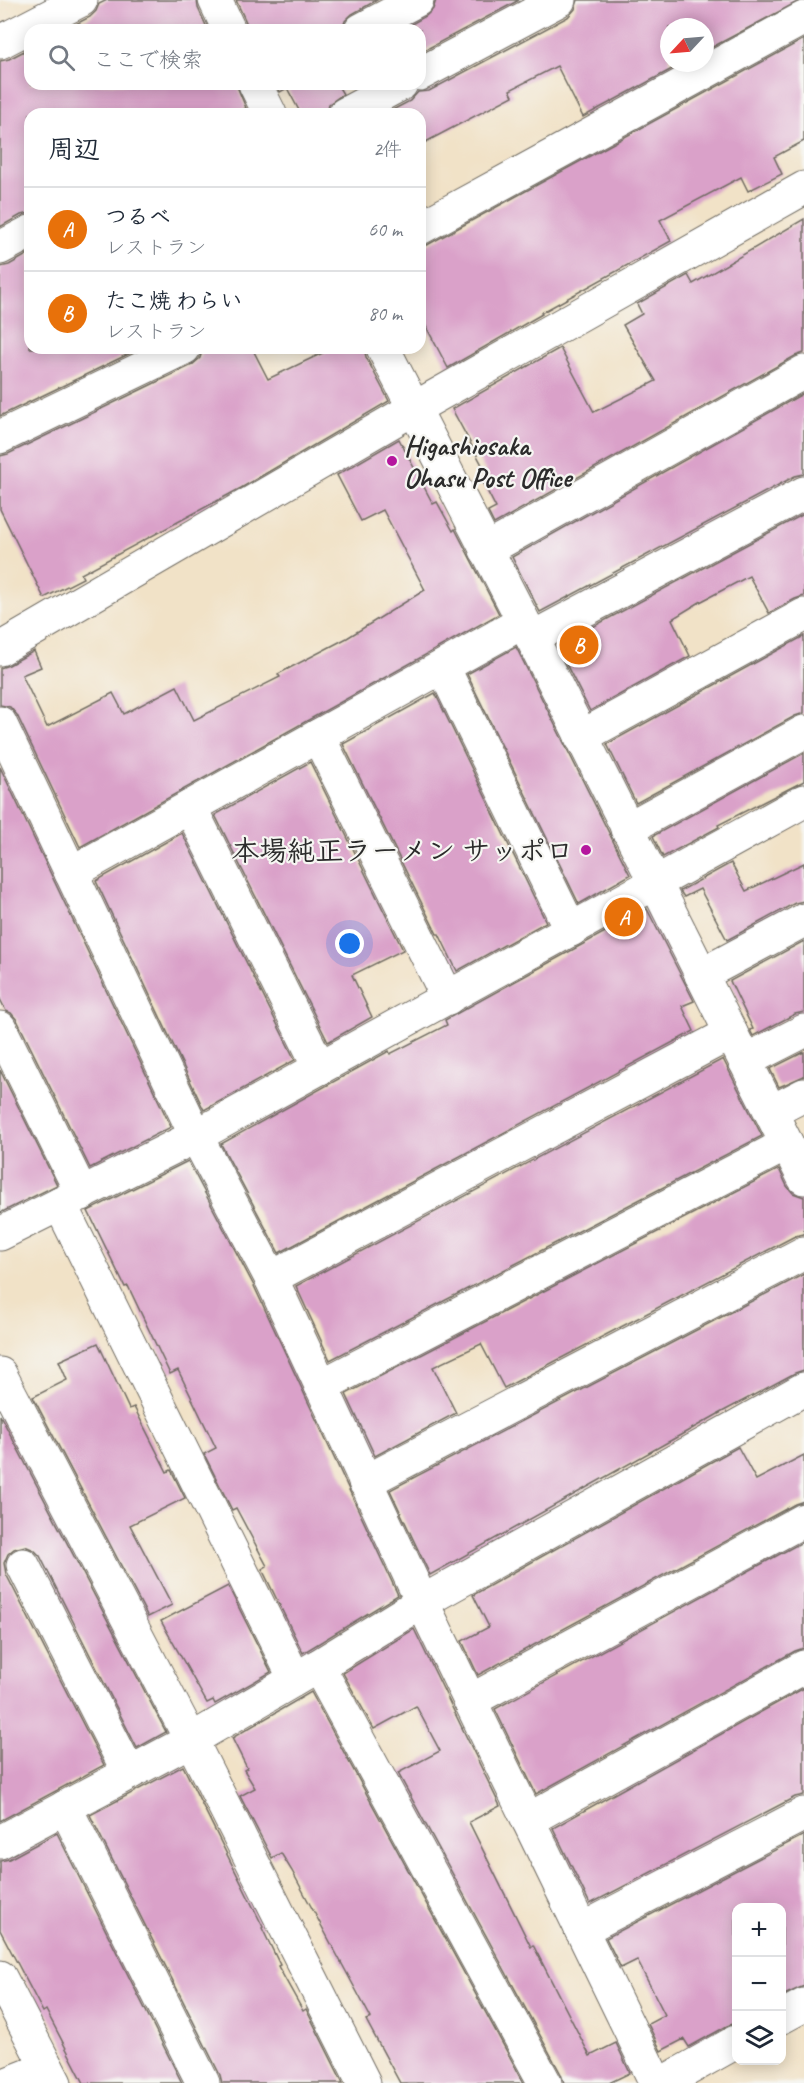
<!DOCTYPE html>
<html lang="ja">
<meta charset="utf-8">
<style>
body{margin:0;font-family:Caveat,"Klee One",sans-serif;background:#f6f6f7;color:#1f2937}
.controls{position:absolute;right:18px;bottom:18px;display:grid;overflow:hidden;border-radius:12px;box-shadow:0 3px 15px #0003}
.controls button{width:54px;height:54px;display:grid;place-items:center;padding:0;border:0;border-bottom:2px solid #e0e1e3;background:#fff;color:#1f2937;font:30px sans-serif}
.compass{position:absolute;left:660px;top:18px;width:54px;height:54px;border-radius:50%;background:#fff;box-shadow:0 3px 15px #0003;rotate:244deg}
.you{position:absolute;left:350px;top:944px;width:21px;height:21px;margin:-15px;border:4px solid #fff;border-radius:50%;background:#1a73e8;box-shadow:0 0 0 9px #1a73e833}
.badge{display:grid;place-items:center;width:39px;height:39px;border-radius:50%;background:#b5179e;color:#fff;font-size:20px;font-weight:700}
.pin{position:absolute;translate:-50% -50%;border:3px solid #fff;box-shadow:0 2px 6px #0006}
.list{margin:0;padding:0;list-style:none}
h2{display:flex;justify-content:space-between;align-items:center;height:78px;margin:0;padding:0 24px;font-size:26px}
h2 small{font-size:20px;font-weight:400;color:#747a83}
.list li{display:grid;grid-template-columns:39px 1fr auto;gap:18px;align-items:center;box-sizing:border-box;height:84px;padding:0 24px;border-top:2px solid #e0e1e3}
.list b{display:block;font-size:22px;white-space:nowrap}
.list p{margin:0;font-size:20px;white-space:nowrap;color:#747a83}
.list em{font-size:20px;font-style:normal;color:#747a83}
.icon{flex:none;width:33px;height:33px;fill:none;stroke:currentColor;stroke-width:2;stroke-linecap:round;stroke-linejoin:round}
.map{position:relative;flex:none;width:804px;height:2083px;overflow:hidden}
.search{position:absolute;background:#fff;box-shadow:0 3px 15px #0003;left:24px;top:24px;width:402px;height:66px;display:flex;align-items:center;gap:15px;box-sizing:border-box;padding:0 21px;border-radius:18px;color:#747a83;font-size:22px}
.panel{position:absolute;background:#fff;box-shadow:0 3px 15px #0003;left:24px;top:108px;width:402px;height:246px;border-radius:18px}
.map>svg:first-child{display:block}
.building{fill:#daa1c9}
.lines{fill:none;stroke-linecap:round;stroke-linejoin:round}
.minor-casing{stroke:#706b62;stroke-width:35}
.minor{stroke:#fff;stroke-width:33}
.poi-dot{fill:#b5179e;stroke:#f6f6f2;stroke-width:2}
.labels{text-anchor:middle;stroke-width:4.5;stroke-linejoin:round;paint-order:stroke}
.poi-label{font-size:28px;font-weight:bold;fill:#2b2b2b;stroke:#f6f6f2;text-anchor:start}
</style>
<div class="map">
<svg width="804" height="2083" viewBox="0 0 804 2083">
<rect width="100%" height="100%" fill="#f6f6f2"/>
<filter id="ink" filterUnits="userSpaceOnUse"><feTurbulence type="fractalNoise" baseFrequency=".0167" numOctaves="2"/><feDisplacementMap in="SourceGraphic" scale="12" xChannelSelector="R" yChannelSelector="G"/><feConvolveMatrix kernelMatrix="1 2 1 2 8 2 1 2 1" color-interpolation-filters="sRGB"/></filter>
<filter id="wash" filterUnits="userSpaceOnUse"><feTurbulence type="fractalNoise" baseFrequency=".008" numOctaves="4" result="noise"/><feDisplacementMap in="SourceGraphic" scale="24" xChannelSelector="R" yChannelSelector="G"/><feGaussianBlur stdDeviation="1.35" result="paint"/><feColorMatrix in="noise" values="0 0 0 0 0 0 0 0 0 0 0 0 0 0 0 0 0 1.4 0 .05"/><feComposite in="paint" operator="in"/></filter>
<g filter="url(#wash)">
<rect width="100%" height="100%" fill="#f1e2c7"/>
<g id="blocks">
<g class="building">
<path d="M 107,0 L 197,0 L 198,8 L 208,30 L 64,30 L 90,17 L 96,11 L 99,4 Z"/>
<path d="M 236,0 L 377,0 L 352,14 L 345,21 L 342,30 L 247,30 L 246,22 Z"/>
<path d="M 436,0 L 519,0 L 425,50 L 420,40 L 420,30 L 401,30 L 426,16 L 433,9 Z"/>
<path d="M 578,0 L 801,0 L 705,51 L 705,27 L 669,27 L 669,63 L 683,63 L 583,117 L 557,66 L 510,90 L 513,96 L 420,145 L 420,114 L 385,114 L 410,101 L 418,92 L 429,91 L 568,17 L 575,9 Z"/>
<path d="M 804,39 L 804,141 L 774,157 L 782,174 L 748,191 L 741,177 L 660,220 L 671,241 L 541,313 L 542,314 L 448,368 L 420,315 L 420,247 L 429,244 Z"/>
<path d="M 30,48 L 30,84 L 236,84 L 246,108 L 235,114 L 30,114 L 30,213 L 21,215 L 0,227 L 0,61 L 9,59 Z"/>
<path d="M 276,84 L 337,84 L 343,94 L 329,104 L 326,114 L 301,114 L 287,88 L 280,92 Z"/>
<path d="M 804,219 L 804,353 L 795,356 L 494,524 L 488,512 L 496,508 L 481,479 L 488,476 L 452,409 L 560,348 L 594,412 L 656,381 L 623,325 L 642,314 L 637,304 L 688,275 L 693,284 Z"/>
<path d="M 30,253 L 30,348 L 141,348 L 0,416 L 0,267 L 9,265 Z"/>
<path d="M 203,348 L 252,348 L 268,379 L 333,348 L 364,348 L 366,357 L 389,401 L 241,488 L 81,574 L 83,578 L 44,598 L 0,509 L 0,456 L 8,454 L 192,365 L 200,358 Z"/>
<path d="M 804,393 L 804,474 L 795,476 L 540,612 L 512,557 Z"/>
<path d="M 399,439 L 433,504 L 437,502 L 453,531 L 455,529 L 499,614 L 80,847 L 17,715 L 10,707 L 0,705 L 0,668 L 9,665 L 34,651 L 41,667 L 22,675 L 47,727 L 113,693 L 124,714 L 177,686 L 194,720 L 280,677 L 278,674 L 347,638 L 425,590 L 383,510 L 361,521 L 337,475 Z"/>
<path d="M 804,514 L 804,596 L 795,599 L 769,613 L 749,576 L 700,602 L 672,619 L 690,656 L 590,711 L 557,646 Z"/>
<path d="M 804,636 L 804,713 L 795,716 L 636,803 L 607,744 Z"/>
<path d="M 516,647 L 630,875 L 579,904 L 467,674 Z"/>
<path d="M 435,693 L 546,922 L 457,971 L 439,934 L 437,934 L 343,744 Z"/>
<path d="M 804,753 L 804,781 L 718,825 L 719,827 L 663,857 L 653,836 Z"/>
<path d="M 310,762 L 403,950 L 352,975 L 372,1017 L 328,1042 L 215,815 Z"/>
<path d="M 0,767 L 171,1127 L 90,1168 L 17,1020 L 11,1013 L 6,1011 L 0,999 Z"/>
<path d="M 182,833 L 295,1060 L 204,1110 L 96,881 Z"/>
<path d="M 731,863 L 746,891 L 804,863 L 804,901 L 795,903 L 727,940 L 700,889 L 684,897 L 680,891 Z"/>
<path d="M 647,909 L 694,1001 L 682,1006 L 694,1031 L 279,1253 L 221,1144 L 389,1051 L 390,1054 L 447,1025 L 445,1020 Z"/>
<path d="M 804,941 L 804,1012 L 795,1014 L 753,1036 L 750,1030 L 753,1029 L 730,981 Z"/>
<path d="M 804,1052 L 804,1076 L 779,1087 L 770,1069 Z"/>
<path d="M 723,1059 L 762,1136 L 330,1360 L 296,1286 Z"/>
<path d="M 0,1070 L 57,1185 L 0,1213 Z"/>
<path d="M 188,1161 L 254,1286 L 398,1595 L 303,1653 L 262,1569 L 267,1566 L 236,1508 L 232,1510 L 204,1454 L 216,1448 L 178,1370 L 170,1374 L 128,1286 L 125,1287 L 88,1211 Z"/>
<path d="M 779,1169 L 787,1186 L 793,1193 L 804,1197 L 804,1234 L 795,1236 L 504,1388 L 481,1344 L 433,1367 L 456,1413 L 375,1456 L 346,1394 Z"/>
<path d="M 804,1274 L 804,1370 L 795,1373 L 720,1413 L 430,1575 L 390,1490 Z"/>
<path d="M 98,1343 L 129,1409 L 134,1407 L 167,1472 L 171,1470 L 185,1498 L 130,1525 L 172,1605 L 148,1617 L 33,1397 L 67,1380 L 59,1361 Z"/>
<path d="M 0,1415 L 166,1732 L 137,1748 L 40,1556 L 34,1550 L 25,1546 L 14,1549 L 8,1554 L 4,1563 L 6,1574 L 104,1765 L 0,1821 Z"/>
<path d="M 738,1447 L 756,1480 L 804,1455 L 804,1501 L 795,1504 L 478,1675 L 462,1641 L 489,1627 L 473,1595 Z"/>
<path d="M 804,1541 L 804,1648 L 795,1651 L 536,1794 L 495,1709 Z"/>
<path d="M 228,1586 L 271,1672 L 215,1704 L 213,1700 L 207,1703 L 161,1621 Z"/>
<path d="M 414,1629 L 500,1806 L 469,1822 L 531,1947 L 533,1945 L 590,2056 L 616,2043 L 630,2073 L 609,2083 L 564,2083 L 561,2074 L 398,1773 L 440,1751 L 416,1706 L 374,1729 L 343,1673 Z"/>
<path d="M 804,1688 L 804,1795 L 795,1797 L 590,1904 L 553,1828 Z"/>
<path d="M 311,1692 L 524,2083 L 400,2083 L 366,2020 L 371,2018 L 292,1871 L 281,1853 L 272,1858 L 240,1796 L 255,1788 L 244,1770 L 247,1768 L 232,1738 Z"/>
<path d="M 183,1766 L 263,1927 L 262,1928 L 280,1965 L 278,1966 L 303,2011 L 306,2009 L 343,2083 L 222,2083 L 220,2075 L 90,1815 Z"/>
<path d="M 57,1833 L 182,2083 L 84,2083 L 46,2010 L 43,2012 L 0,1930 L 0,1861 L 9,1859 Z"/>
<path d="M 804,1835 L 804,1986 L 782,1996 L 782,1908 L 736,1908 L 736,2023 L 727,2026 L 689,2047 L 684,2039 L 661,2051 L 648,2024 L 665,2015 L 637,1960 L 621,1968 L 606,1938 Z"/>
</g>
</g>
</g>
<g filter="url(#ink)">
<use href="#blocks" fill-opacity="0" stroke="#706b62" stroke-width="1.5"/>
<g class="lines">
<g class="minor-casing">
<g id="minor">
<path d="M 215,0 L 229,30"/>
<path d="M 361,30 L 417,0"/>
<path d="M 0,42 L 81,0"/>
<path d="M 420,74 L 559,0"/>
<path d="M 255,84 L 270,114"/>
<path d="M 345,114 L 401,84"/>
<path d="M 420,228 L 804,18"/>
<path d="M 0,248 L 30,232"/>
<path d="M 383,348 L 532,638 L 804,1178"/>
<path d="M 0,437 L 184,348"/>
<path d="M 486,550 L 804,372"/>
<path d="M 532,638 L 804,493"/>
<path d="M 0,649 L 413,409 L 804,188"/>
<path d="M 443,667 L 571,930"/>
<path d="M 0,723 L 196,1136 L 271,1278 L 422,1602 L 656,2083"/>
<path d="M 318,736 L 448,998"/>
<path d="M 581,737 L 804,615"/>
<path d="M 190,807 L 320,1068"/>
<path d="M 627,829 L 804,732"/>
<path d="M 71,873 L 523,622"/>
<path d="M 701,975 L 804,920"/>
<path d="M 0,1028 L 82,1194"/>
<path d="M 745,1061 L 804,1031"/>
<path d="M 771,1112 L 804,1095"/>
<path d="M 60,1204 L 295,1679"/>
<path d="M 0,1234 L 196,1136 L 804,801"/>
<path d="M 271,1278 L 731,1033"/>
<path d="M 0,1374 L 191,1740 L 364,2083"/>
<path d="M 321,1386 L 787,1144"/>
<path d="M 365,1482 L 804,1253"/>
<path d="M 23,1565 L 129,1773"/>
<path d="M 318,1666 L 545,2083"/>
<path d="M 470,1701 L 804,1520"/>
<path d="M 65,1807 L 203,2083"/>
<path d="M 528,1820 L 804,1667"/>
<path d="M 0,1842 L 191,1740 L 318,1666 L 422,1602 L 804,1389"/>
<path d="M 581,1930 L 804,1814"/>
<path d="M 0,1977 L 55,2083"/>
<path d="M 782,2017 L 804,2005"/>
<path d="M 9,2083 L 47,2068"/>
<path d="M 663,2083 L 736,2042"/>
</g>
</g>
<use href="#minor" class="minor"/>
</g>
</g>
<g class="poi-dot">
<circle cx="392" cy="461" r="6"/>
<circle cx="586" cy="850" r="6"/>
</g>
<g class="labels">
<g class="poi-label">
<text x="404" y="455">Higashiosaka<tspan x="404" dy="32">Ohasu Post Office</tspan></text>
<text x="574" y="860" text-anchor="end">本場純正ラーメン サッポロ</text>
</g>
</g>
</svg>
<div class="controls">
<button>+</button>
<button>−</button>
<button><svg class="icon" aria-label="layers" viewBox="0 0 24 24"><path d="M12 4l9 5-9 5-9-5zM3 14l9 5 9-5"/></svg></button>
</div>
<svg class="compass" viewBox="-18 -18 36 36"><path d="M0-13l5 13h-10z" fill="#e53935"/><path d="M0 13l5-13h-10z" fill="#747a83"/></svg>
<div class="you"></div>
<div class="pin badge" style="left:624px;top:917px;background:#e8710a">A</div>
<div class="pin badge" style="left:579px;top:645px;background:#e8710a">B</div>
<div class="search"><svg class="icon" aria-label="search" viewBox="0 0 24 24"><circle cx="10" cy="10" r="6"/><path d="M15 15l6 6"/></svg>ここで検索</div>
<section class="panel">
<h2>周辺<small>2件</small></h2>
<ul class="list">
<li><span class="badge" style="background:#e8710a">A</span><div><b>つるべ</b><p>レストラン</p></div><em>60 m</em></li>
<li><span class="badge" style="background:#e8710a">B</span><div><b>たこ焼 わらい</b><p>レストラン</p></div><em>80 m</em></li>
</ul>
</section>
</div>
